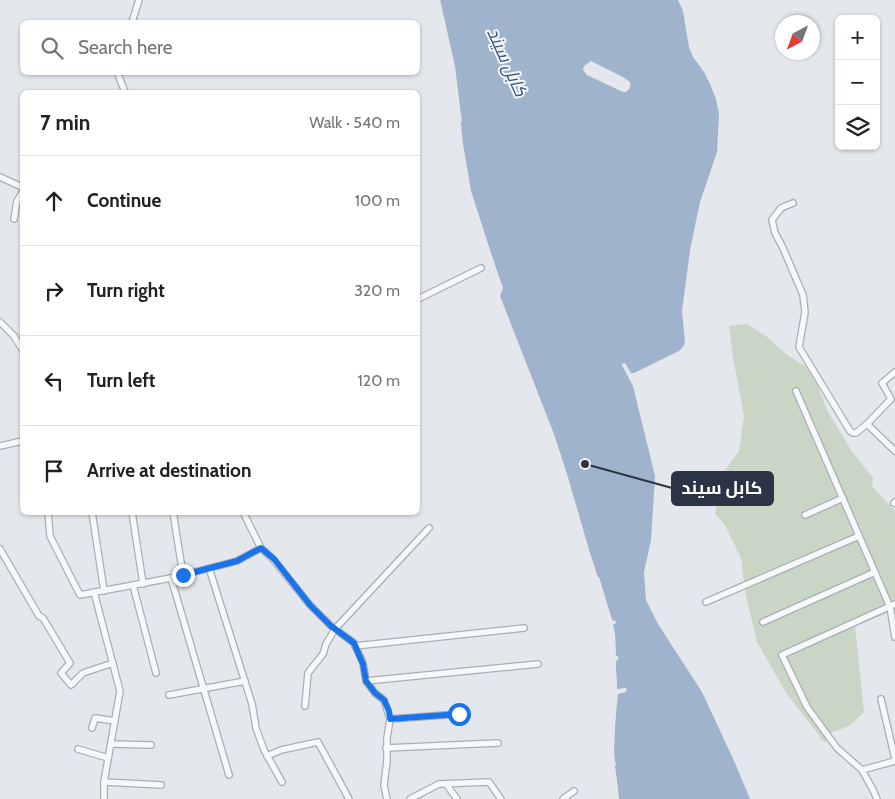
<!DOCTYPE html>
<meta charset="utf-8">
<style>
body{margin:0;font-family:Cabin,Cairo,sans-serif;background:#f2f2f2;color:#202124}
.controls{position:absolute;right:15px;top:15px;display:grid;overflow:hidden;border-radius:8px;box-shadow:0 1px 4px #0004}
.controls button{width:45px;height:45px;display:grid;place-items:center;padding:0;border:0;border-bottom:1px solid #e0e0e0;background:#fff;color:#202124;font:25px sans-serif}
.compass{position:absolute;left:775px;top:15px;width:45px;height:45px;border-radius:50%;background:#fff;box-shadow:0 1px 4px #0004;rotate:221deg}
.stop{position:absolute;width:15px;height:15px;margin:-11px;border:4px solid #1a73e8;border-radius:50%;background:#fff}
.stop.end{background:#1a73e8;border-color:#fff;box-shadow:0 1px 5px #0008}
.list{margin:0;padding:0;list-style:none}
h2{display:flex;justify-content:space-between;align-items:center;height:65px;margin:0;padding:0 20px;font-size:21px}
h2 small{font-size:16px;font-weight:400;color:#757577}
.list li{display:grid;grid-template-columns:32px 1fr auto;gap:15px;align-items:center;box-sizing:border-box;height:90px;padding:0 20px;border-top:1px solid #e0e0e0}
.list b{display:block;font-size:19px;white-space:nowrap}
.list em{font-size:16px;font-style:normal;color:#757577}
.icon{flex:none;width:28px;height:28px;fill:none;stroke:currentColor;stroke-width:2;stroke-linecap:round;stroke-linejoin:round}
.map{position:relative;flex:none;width:895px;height:799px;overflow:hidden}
.search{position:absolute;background:#fff;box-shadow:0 1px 4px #0004;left:20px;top:20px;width:400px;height:55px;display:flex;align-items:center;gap:12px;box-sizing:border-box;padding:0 18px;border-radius:8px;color:#757577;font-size:19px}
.panel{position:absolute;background:#fff;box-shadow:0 1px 4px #0004;left:20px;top:90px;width:400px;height:425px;border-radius:8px}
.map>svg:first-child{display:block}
.green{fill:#c9d6c5}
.water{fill:#9fb4cc;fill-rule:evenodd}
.pier{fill:#e4e7ec}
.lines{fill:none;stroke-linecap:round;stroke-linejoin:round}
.minor-casing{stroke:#a9aeb7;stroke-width:8}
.minor{stroke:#f7f8fa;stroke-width:5.5}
.route{stroke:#1a73e8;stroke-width:6}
.labels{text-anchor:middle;stroke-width:4;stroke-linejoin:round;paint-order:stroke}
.water-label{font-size:18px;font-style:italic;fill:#34527a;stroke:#f4f6f9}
.leader{fill:none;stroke:#2b3445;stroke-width:2}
.callout-dot{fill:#2b3445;stroke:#f4f6f9;stroke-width:2}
.callout{fill:#2b3445;stroke:#2b3445;stroke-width:2}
.callout-label{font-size:18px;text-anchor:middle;font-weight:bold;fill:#fff}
</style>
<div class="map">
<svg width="895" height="799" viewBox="0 0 895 799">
<rect width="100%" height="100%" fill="#e4e7ec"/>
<path class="green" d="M 747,324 L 766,336 L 786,354 L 811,370 L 828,412 L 851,450 L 873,478 L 872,486 L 895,511 L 895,610 L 855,626 L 864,712 L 849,726 L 828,734 L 825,743 L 786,693 L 757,642 L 746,596 L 741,558 L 725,525 L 715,514 L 721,476 L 739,451 L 744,416 L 733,357 L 729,326 Z"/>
<path class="water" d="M 440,0 L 678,0 L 683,11 L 689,47 L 693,57 L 704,72 L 710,84 L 716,99 L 719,114 L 717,152 L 700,202 L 690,250 L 682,311 L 685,342 L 683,347 L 679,351 L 634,373 L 631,373 L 625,363 L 622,364 L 622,365 L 633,386 L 655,476 L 651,540 L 644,572 L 646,600 L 658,624 L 702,692 L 735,763 L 750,799 L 619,799 L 615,767 L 614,749 L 617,689 L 616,669 L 615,635 L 612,620 L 590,553 L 567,474 L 554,434 L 500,296 L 503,288 L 492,256 L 471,191 L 463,144 L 455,67 ZM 591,61 L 623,77 L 630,82 C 631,87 630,89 626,92 L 623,92 L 587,75 L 583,70 L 584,66 Z"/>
<g class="pier">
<path d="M 438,0 L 440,0 L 455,67 L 462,122 L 459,121 L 453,68 Z"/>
<path d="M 596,577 L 599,577 L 612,620 L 616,621 L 615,624 L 613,624 L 615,635 L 616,656 L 618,656 L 618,660 L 616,661 L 616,668 L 617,689 L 625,688 L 627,689 L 626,692 L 618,694 L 614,733 L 614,759 L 616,764 L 615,767 L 619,799 L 617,799 L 612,768 L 611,749 L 615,693 L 613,669 L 613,635 L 606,606 Z"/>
</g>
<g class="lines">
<g class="minor-casing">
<g id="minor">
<path d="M 132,22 L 139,0"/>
<path d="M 117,72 L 125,92"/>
<path d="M 0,177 L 22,187"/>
<path d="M 793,203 L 781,208 L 772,220 L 775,233 L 783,248 L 803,295 L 805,312 L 799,347 L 850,431 L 853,433 L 856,433 L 867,424 L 895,451"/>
<path d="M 14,219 L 17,201 L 22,193"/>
<path d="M 418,299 L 481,268"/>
<path d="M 0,322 L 14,336 L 22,349"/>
<path d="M 796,391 L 890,607 L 895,637"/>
<path d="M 867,424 L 891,399 L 882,383 L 895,372"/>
<path d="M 0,446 L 22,441"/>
<path d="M 894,503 L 895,502"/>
<path d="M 48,512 L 50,536 L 80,595 L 171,578 L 237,561 L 261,548"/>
<path d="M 92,512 L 104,591"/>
<path d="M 132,512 L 143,584"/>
<path d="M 173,512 L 183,575"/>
<path d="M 243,512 L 261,548 L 273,559 L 310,605 L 331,626 L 354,643 L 363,663 L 366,681 L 375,693 L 384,700 L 390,719 L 387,738 L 387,761 L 384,785 L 387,799"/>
<path d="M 805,515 L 843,498"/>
<path d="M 0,549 L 39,616 L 43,618 L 70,663 L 61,673 L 71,685 L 83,673 L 113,663"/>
<path d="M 209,568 L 252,704 L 256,728 L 264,750 L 282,782"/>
<path d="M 171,578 L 229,775"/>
<path d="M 133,585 L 156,673"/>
<path d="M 94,592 L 120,691 L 104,782 L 104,799"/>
<path d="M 706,602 L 859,536"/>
<path d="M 763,622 L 875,572"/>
<path d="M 355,646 L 524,628"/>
<path d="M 366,681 L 538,664"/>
<path d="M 169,695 L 245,681"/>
<path d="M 881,699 L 895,759"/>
<path d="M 305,706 L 308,673 L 323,654 L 326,644 L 335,629 L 429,528"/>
<path d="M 390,719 L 459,714"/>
<path d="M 92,728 L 95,718 L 115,721"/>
<path d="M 111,744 L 151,745"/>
<path d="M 386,748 L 498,743"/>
<path d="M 78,749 L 108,758"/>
<path d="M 267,756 L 281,750 L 318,742 L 349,799"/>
<path d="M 862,770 L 895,761"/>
<path d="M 104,782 L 161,785"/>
<path d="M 446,784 L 457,799"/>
<path d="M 410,799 L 439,784 L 489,782 L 501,799"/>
<path d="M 563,799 L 574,791"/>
<path d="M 877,799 L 873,790 L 862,770 L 837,748 L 807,707 L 782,655 L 895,604"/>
</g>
</g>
<use href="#minor" class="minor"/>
</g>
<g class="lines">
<path class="route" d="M 183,575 L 237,561 L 261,548 L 274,559 L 310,605 L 331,626 L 354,643 L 363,664 L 366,681 L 375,693 L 384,700 L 389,711 L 390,719 L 459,714"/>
</g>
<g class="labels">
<g class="water-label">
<text transform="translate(507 62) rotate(66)" y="6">کابل سيند</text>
</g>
</g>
<path class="leader" d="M585 464L672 488"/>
<circle class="callout-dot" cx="585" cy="464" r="5"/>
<rect class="callout" x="672" y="472" width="101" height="33" rx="5"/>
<g class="callout-label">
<text x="722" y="494">کابل سيند</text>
</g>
</svg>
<div class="controls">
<button>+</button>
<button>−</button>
<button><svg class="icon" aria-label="layers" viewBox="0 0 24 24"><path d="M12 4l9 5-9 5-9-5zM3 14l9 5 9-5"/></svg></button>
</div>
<svg class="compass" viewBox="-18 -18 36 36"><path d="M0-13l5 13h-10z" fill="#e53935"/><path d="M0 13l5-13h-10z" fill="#757577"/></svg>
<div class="stop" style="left:459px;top:714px"></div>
<div class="stop end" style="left:183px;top:575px"></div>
<div class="search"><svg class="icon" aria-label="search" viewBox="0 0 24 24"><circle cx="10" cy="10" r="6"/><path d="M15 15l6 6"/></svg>Search here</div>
<section class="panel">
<h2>7 min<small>Walk · 540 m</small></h2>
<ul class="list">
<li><svg class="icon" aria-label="ahead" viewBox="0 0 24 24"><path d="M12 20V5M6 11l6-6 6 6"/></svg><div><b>Continue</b></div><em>100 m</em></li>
<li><svg class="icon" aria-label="right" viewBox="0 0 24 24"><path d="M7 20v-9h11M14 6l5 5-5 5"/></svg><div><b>Turn right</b></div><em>320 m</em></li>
<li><svg class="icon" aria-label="left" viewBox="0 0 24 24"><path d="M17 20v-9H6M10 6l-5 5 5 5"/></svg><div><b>Turn left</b></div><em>120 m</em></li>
<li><svg class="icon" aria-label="arrive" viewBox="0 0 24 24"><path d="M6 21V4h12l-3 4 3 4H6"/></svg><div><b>Arrive at destination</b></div></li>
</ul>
</section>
</div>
